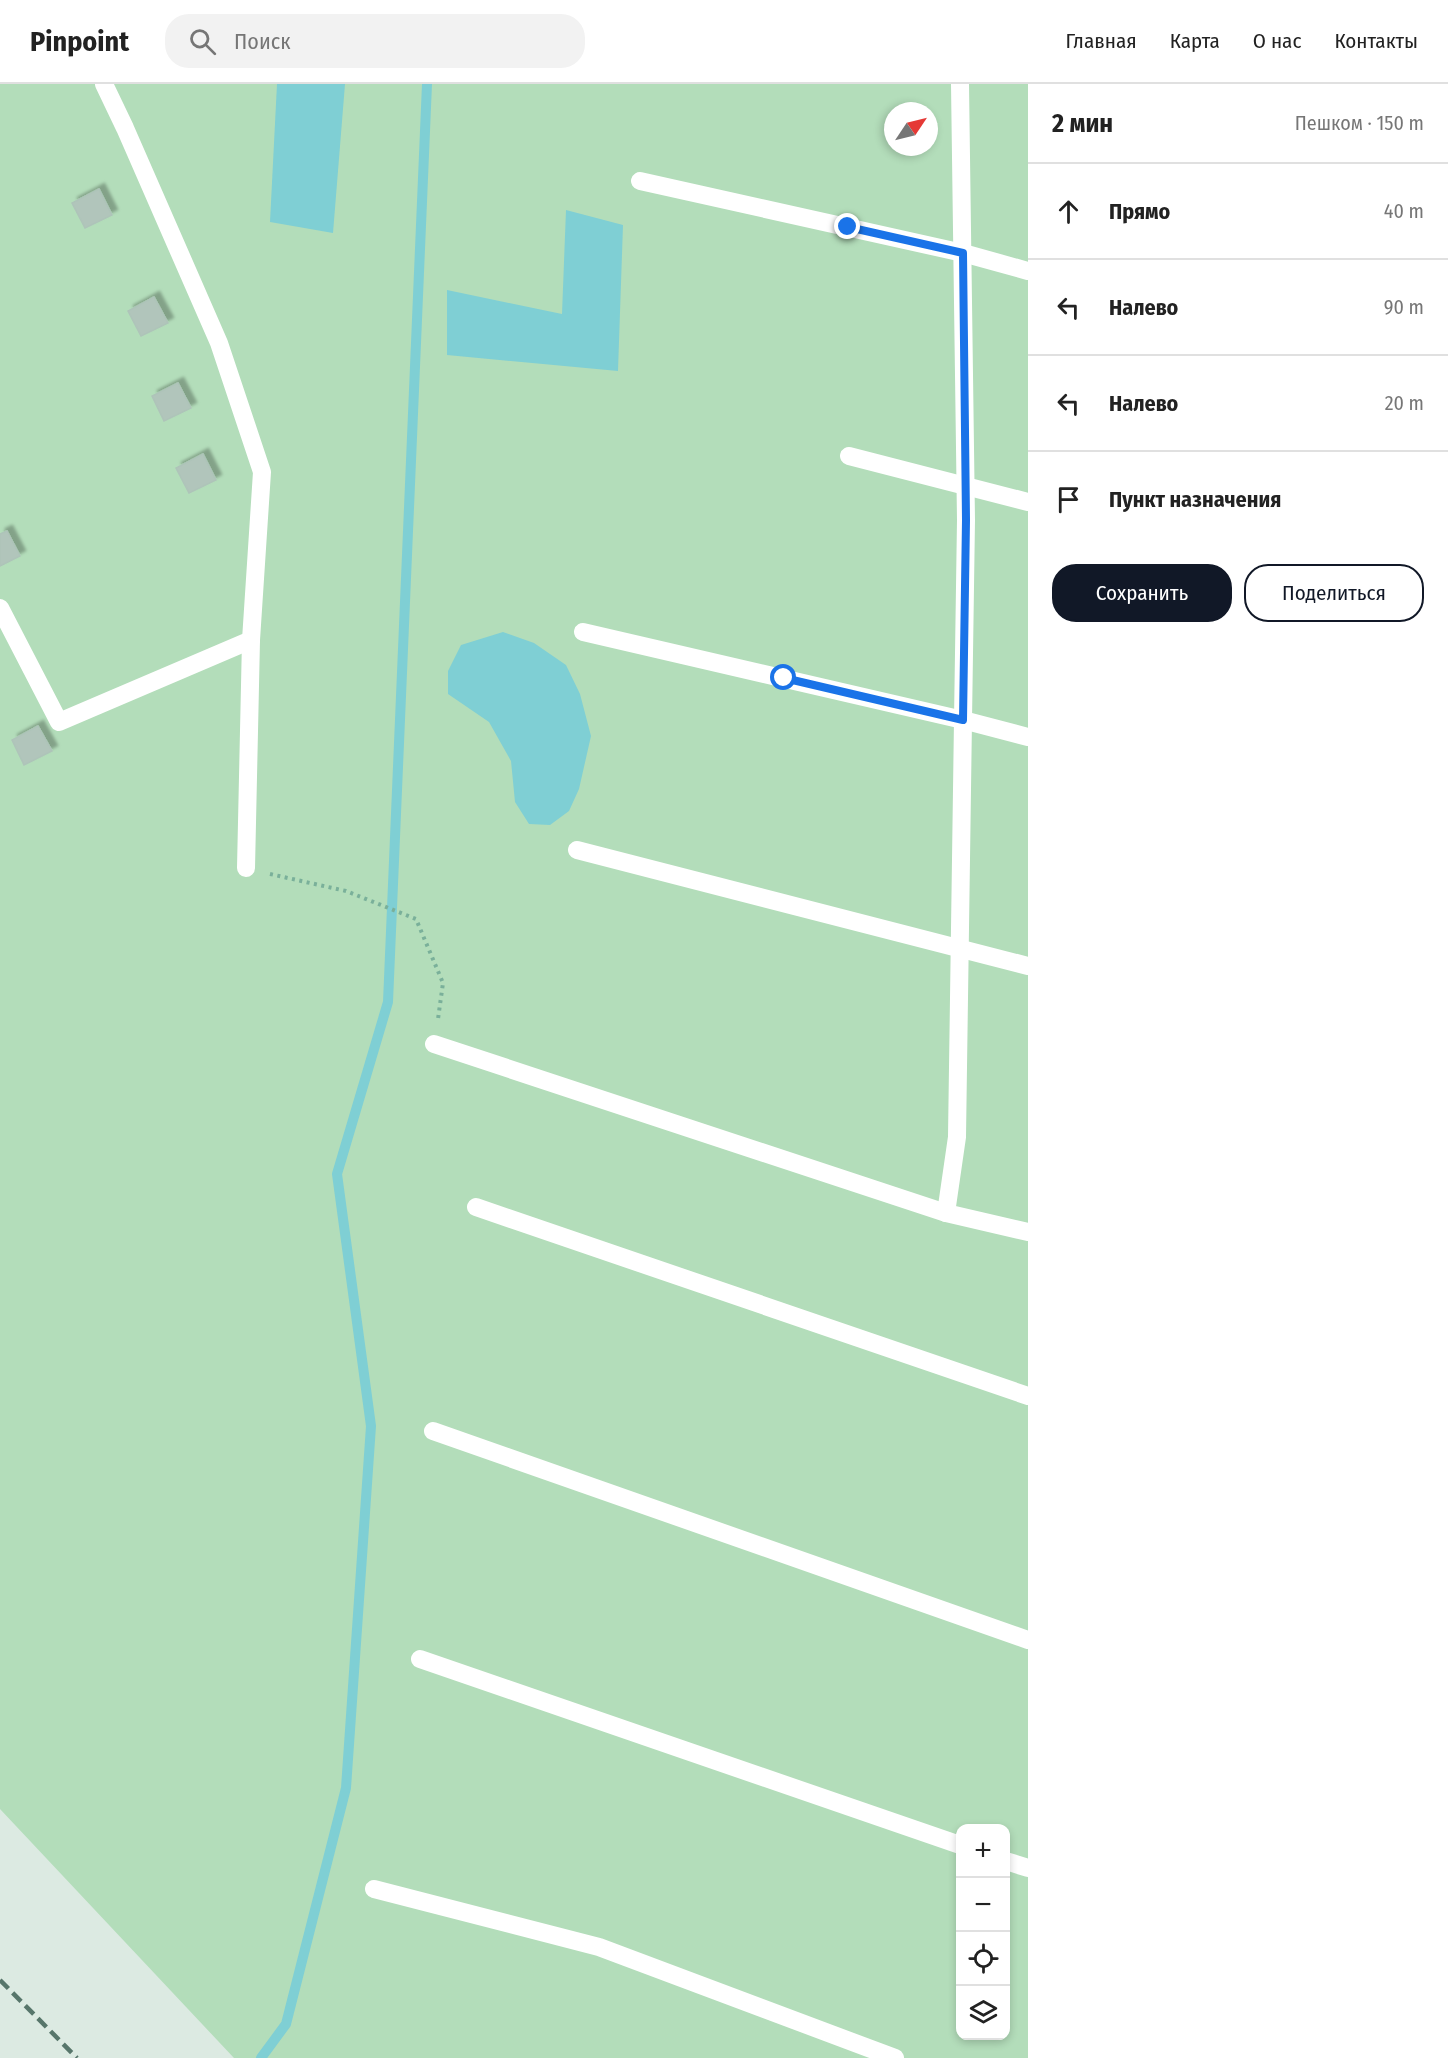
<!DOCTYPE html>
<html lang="ru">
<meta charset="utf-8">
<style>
body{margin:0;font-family:"Fira Sans Condensed",sans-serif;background:#f2f2f2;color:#222}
.controls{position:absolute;right:18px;bottom:18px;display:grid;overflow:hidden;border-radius:12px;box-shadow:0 3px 9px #0003}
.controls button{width:54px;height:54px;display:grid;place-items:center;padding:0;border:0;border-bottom:2px solid #e0e0e0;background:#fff;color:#222;font:30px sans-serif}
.compass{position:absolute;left:884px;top:18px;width:54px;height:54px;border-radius:50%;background:#fff;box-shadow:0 3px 9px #0003;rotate:55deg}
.stop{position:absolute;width:18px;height:18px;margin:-14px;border:4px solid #1a73e8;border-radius:50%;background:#fff}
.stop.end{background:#1a73e8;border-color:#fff;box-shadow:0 2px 6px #0008}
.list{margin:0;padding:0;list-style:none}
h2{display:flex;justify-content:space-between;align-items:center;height:78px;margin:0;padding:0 24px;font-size:26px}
h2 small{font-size:20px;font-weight:400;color:#767676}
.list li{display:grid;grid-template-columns:39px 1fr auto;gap:18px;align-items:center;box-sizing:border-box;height:96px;padding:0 24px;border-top:2px solid #e0e0e0}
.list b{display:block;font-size:22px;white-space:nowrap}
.list em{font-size:20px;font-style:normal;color:#767676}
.actions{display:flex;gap:12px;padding:18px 24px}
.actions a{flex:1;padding:14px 0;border:2px solid #111827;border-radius:24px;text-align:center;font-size:21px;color:#111827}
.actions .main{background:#111827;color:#fff}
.icon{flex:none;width:33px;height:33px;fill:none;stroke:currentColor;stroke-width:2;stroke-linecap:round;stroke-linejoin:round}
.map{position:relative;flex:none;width:1028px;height:1974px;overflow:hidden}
header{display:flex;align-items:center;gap:36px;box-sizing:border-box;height:84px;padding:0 30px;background:#fff;border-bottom:2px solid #e0e0e0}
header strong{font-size:28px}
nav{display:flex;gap:33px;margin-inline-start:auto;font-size:21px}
.search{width:420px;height:54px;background:#f2f2f2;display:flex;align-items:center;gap:15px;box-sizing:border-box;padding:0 21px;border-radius:24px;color:#767676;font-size:22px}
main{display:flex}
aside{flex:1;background:#fff}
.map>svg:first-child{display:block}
.green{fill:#b3ddba;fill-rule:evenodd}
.water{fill:#7fcfd4}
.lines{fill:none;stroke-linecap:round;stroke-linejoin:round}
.stream{stroke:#7fcfd4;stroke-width:10}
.building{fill:#b1c5bb;stroke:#aec4b9;stroke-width:1.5;filter:url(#shadow)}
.path{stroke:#7ab09a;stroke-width:4;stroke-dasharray:3 4.5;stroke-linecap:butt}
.lane{stroke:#fff;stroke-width:18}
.street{stroke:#fff;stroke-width:18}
.rail{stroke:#57766b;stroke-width:4.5;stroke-dasharray:12 6;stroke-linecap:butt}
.route{stroke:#1a73e8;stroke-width:8}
</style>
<header>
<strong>Pinpoint</strong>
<div class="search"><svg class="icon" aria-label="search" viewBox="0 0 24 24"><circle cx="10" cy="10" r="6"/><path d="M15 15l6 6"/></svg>Поиск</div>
<nav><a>Главная</a><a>Карта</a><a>О нас</a><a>Контакты</a></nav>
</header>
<main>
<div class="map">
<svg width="1028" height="1974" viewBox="0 0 1028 1974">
<defs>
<filter id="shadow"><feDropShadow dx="5.5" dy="-5.5" stdDeviation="1.5" flood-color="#0004"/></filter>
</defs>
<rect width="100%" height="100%" fill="#dceae2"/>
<path class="green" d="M 0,0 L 1028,0 L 1028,1974 L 234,1974 L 0,1725 ZM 893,27 L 929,27 L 929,63 L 893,63 ZM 960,1744 L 1006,1744 L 1006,1952 L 960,1952 Z"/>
<g class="water">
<path d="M 277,0 L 345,0 L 333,149 L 270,138 Z"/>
<path d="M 566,126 L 623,141 L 618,287 L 447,271 L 447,206 L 562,230 Z"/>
<path d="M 503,548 L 534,559 L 566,581 L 580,610 L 591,652 L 579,705 L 569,727 L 550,741 L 529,740 L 515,718 L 511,677 L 489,638 L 448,610 L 448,587 L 461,561 Z"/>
</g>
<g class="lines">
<path class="stream" d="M 261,1974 L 286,1940 L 346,1704 L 371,1342 L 337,1090 L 388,918 L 427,0"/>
</g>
<g class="building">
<path d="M 99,105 L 112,131 L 85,144 L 72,119 Z"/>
<path d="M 154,213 L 168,239 L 141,252 L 128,227 Z"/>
<path d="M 178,299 L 191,324 L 164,337 L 152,312 Z"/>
<path d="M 203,370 L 216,396 L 189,409 L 176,384 Z"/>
<path d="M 7,447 L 20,472 L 0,482 L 0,450 Z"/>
<path d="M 38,642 L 52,667 L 24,681 L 12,656 Z"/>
</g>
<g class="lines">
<path class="path" d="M 270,790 L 346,807 L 416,835 L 443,899 L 438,935"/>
<g class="lane">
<path d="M 104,0 L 125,44 L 219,259 L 262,388 L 251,556 L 246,784"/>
<path d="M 640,97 L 963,169 L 1028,187"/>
<path d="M 849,372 L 1028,418"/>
<path d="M 0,524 L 59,638 L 251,556"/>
<path d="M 583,548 L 963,636 L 1028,653"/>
<path d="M 577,766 L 1028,882"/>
<path d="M 476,1123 L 1028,1312"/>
<path d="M 433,1347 L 1028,1556"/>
<path d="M 420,1575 L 960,1761"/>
<path d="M 1006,1777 L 1028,1784"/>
<path d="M 374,1805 L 599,1863 L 895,1974"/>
</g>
<g class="street">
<path d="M 434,960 L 946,1129 L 1028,1148"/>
<path d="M 946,1129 L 957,1053 L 963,636 L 966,436 L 960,0"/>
</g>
<path class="rail" d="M 0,1896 L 77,1974"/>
</g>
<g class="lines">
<path class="route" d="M 784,594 L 963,636 L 966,436 L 963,169 L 848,143"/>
</g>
</svg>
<div class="controls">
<button>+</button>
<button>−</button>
<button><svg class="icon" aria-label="locate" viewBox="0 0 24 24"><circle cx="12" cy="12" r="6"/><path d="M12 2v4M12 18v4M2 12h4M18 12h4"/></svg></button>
<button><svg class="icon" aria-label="layers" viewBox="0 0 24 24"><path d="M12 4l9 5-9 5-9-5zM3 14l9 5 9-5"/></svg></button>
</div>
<svg class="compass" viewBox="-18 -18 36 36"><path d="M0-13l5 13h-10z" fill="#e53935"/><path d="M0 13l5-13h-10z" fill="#767676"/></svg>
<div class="stop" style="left:784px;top:594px"></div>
<div class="stop end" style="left:848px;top:143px"></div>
</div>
<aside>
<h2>2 мин<small>Пешком · 150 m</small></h2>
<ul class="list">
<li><svg class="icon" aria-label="ahead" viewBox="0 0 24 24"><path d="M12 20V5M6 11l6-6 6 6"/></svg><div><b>Прямо</b></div><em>40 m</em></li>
<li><svg class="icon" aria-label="left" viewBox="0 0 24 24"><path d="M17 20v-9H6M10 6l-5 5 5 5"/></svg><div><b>Налево</b></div><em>90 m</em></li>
<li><svg class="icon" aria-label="left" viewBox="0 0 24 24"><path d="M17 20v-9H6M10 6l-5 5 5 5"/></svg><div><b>Налево</b></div><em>20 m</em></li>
<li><svg class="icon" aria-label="arrive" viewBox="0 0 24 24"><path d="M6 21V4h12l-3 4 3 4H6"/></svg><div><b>Пункт назначения</b></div></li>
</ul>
<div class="actions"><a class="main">Сохранить</a><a>Поделиться</a></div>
</aside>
</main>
